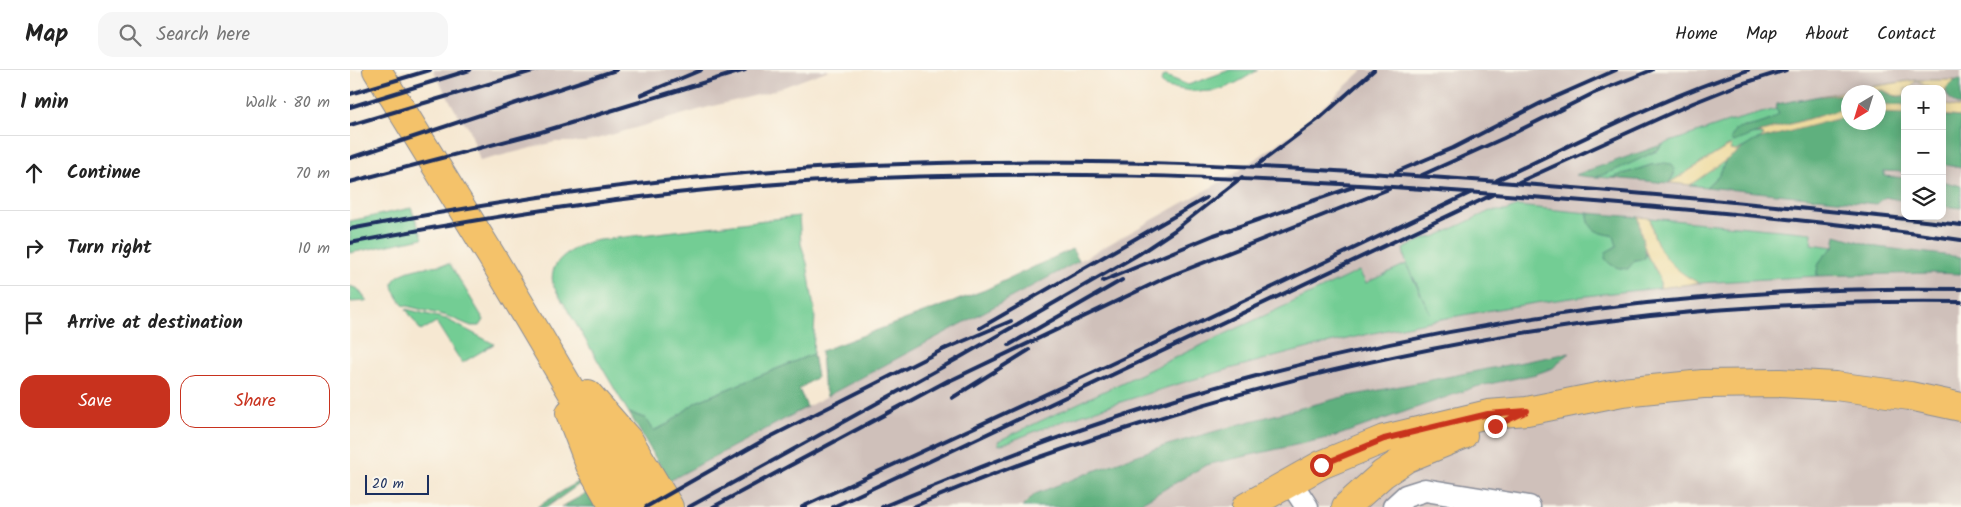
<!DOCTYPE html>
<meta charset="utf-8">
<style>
body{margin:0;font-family:Kalam,sans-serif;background:#f6f6f6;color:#222}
.controls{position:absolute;right:15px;top:15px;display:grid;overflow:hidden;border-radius:10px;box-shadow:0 2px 12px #0003}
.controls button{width:45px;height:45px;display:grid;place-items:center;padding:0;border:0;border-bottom:1px solid #e0e0e0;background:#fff;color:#222;font:25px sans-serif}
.compass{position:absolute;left:1491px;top:15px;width:45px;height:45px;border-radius:50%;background:#fff;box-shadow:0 2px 12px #0003;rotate:218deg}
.scale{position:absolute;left:15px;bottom:12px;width:64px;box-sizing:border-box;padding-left:5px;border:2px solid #1b2f5e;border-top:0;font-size:14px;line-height:18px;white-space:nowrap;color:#1b2f5e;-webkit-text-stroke:4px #fbf7ec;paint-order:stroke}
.stop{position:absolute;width:15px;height:15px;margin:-11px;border:4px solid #c8321e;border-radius:50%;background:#fff}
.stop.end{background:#c8321e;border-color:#fff;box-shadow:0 1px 5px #0008}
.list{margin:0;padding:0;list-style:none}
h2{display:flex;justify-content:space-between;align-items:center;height:65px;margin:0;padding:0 20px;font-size:21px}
h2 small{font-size:16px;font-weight:400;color:#767676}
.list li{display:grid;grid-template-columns:32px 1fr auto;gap:15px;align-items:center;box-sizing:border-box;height:75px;padding:0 20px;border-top:1px solid #e0e0e0}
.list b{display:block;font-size:19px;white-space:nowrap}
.list em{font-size:16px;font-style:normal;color:#767676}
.actions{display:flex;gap:10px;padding:15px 20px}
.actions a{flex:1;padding:11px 0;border:1px solid #c8321e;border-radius:15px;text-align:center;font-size:18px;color:#c8321e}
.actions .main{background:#c8321e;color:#fff}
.icon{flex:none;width:28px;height:28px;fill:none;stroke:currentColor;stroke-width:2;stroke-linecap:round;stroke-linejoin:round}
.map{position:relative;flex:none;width:1611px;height:437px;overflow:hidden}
header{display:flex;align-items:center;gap:30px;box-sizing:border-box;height:70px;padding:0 25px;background:#fff;border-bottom:1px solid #e0e0e0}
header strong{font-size:24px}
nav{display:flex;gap:28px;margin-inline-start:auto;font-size:18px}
.search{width:350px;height:45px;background:#f6f6f6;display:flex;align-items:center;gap:12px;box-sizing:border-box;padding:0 18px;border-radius:15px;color:#767676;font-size:19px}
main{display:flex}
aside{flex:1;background:#fff}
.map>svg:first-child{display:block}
.industrial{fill:#cfc0ba;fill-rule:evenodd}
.green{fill:#73cd94;stroke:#477e79}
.forest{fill:#5eb07e;stroke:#3c706e}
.sand{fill:#eeda9e;stroke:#84847e}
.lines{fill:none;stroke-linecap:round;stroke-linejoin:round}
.street-casing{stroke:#888c98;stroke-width:25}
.primary-casing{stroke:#888c98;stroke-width:30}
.street{stroke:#fff;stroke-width:22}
.primary{stroke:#f4c26a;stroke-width:28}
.rail{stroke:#1b2f5e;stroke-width:4}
.route{stroke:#c8321e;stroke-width:6}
</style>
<header>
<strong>Map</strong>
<div class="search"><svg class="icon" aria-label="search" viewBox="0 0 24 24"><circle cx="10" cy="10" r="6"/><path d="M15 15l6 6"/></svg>Search here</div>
<nav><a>Home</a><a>Map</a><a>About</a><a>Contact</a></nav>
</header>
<main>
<aside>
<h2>1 min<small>Walk · 80 m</small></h2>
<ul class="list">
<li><svg class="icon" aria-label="ahead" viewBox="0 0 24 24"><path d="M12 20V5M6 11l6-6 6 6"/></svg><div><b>Continue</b></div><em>70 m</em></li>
<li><svg class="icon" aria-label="right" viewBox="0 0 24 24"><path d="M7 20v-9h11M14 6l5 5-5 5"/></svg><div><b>Turn right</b></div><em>10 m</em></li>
<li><svg class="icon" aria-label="arrive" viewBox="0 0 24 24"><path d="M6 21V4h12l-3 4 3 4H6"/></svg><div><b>Arrive at destination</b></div></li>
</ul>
<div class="actions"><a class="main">Save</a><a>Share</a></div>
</aside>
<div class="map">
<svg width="1611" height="437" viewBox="0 0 1611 437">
<rect width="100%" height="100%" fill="#fbf7ec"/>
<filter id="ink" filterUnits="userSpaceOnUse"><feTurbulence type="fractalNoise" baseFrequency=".02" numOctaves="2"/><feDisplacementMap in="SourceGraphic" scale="10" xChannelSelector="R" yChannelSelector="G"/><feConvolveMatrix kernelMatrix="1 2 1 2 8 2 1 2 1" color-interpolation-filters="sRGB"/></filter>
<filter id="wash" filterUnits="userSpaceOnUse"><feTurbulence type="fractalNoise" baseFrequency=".0096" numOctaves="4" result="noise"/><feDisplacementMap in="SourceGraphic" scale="20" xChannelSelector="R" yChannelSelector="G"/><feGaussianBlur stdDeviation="1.12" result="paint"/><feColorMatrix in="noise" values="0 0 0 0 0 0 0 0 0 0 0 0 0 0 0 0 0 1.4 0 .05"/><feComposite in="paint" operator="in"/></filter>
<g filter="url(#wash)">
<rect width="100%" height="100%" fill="#f6e8d2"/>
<g class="industrial">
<path d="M 83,0 L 479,0 L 420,22 L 359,37 L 250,68 L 235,72 L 205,72 L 130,91 L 120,60 L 105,40 Z"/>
<path d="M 1013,0 L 1611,0 L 1611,437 L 335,437 L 319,411 L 729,191 L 883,105 L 950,58 ZM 1555,19 L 1592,19 L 1592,146 L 1555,146 ZM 1498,22 L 1528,22 L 1528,52 L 1498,52 Z"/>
</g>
<g class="green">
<path d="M 880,0 L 908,0 C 879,18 866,26 829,19 C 823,18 815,18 811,13 L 812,7 L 816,6 L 838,15 Z"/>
<path d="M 1426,39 L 1429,44 C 1421,52 1406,56 1394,57 L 1400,65 L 1411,64 L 1413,67 L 1411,69 L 1386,81 L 1380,80 L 1380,75 L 1319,113 L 1325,103 L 1301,95 L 1261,108 L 1245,107 L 1307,81 L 1314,74 L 1378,52 Z"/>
<path d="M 1376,89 L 1370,104 L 1356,117 L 1340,115 Z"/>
<path d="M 1167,136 L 1238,143 C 1238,162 1250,162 1264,166 L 1268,175 L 1260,180 L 1282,193 L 1285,190 L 1294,189 L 1296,184 C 1302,195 1312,206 1310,218 C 1146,233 983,267 825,315 C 783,328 741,341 699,356 C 682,362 666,370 649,375 L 648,371 L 1009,201 L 1016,213 L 1056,194 L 1080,243 L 1055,189 L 1053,179 L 1074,169 L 1087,166 L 1140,141 L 1156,141 Z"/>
<path d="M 61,138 L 73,168 L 0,183 L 0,151 Z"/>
<path d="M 449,146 L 451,174 L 457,193 L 465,245 L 463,284 L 346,332 L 318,354 L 302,361 L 295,348 L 279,343 L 204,217 C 195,192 222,178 242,171 Z"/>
<path d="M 1300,148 L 1462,163 L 1461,174 L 1484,177 C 1475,184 1466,194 1467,206 L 1349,213 C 1319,199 1306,181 1300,148 Z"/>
<path d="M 100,194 L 134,250 L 130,256 L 121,256 L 97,246 L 53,235 C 50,230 43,221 43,214 C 44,199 88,195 100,194 Z"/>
<path d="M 0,216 L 8,219 L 17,231 L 0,232 Z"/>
<path d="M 56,239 L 96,249 L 144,274 L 112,293 L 86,252 L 71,261 Z"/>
</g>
<g class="forest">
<path d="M 1611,9 L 1611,36 C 1603,33 1596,27 1596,18 C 1601,13 1604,10 1611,9 Z"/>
<path d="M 1533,20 C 1541,25 1546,28 1555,25 L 1555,35 L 1529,36 L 1528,22 L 1520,22 Z"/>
<path d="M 1498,24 L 1498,39 L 1490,40 L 1401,65 L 1384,72 L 1380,70 L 1385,60 C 1399,55 1418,55 1429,44 L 1426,39 L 1427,34 L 1470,26 Z"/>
<path d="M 1529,43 L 1555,44 L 1555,102 L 1534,101 L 1534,106 L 1555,108 L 1555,131 L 1535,127 L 1527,134 L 1356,117 L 1370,104 L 1376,89 L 1404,71 L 1491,47 L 1498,46 L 1498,52 L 1528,52 Z"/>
<path d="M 1592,46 L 1611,47 L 1611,98 L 1592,94 Z"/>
<path d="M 1314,74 C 1309,82 1255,106 1244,107 C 1238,107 1231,106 1225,105 Z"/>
<path d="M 1315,93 L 1322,94 C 1327,102 1323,106 1319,113 L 1261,108 L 1301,95 Z"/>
<path d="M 1592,111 L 1611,116 L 1611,138 L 1592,136 Z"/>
<path d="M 1238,143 L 1288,147 L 1296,184 L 1294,189 L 1285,190 L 1278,199 C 1269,199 1259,196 1255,188 L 1256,182 L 1267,176 L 1264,166 C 1250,162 1238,163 1238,143 Z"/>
<path d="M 1486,165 L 1527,177 L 1611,187 L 1611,204 L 1582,203 L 1467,206 C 1466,192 1474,185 1484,177 Z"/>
<path d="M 722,179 L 729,191 L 477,326 L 473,311 L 471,281 L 635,220 Z"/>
<path d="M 1219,283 L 1203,298 L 1186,304 L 1125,317 L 986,366 L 856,395 L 784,437 L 672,437 L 685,424 L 741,402 L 807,378 L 894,353 L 989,328 Z"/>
<path d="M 463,284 L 467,307 L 449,319 L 457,337 L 319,411 L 279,343 L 295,348 L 303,361 L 318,354 L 346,332 Z"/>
<path d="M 229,411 L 231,413 L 197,437 L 187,437 Z"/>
<path d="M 237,423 L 242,427 L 246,437 L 211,437 Z"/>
</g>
<g class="sand">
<path d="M 1566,10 L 1605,10 L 1596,18 L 1596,22 L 1592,21 L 1592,19 L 1581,19 L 1566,11 L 1559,19 L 1555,19 L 1555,25 C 1546,28 1541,24 1533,20 L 1520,22 L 1512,21 L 1497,24 L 1470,26 L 1517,17 Z"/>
<path d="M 1592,34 L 1611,38 L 1611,47 L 1592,45 Z"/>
<path d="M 1555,35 L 1555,44 L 1529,43 L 1529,36 Z"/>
<path d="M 1498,39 L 1498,46 L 1411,69 L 1413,65 L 1408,63 L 1490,40 Z"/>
<path d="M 1382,74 L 1380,80 L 1386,81 L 1392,79 L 1340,115 L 1319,113 Z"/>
<path d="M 1288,147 L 1300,148 C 1304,179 1322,200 1349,213 L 1310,218 C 1313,204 1300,195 1296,182 C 1292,171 1290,159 1288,147 Z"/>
</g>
</g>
<g filter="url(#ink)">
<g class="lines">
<g class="street-casing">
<g id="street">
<path d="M 940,411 L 957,437"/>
<path d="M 1044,437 L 1056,426 L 1075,420 L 1179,437"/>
</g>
</g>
<g class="primary-casing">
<g id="primary">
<path d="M 27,0 L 142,187 L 290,437"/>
<path d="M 238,324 L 280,372 L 319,437"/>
<path d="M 220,343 L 240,395 L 264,437"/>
<path d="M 896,437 L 971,395 L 1034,369 L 1138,344 L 1177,341 L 1272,322 L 1353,314 L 1430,313 L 1485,316 L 1560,326 L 1611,337"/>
<path d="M 996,437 L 1033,404 L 1057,388 L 1113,365"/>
</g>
</g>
<use href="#street" class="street"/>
<use href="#primary" class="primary"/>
<g class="rail">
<path d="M 1244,23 L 1302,0"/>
<path d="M 0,24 L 80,0"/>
<path d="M 291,25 L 351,0"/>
<path d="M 0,37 L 120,0"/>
<path d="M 0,55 L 186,0"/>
<path d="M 0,88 L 266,0"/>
<path d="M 906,96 L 970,48 L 1024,0"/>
<path d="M 1046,102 L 1103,78 L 1191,33 L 1266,0"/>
<path d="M 1072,105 L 1154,68 L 1250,20"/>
<path d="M 1147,110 C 1230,71 1311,28 1398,0"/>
<path d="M 0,112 L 191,62 L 395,0"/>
<path d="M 1169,112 L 1343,33 L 1388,15 L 1436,0"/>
<path d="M 0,159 C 173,126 348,102 524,95 C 733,86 941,96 1150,112 C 1304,124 1457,138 1611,155"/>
<path d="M 0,173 C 125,149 251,129 378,118 C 646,94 915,106 1182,127 C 1325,138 1469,150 1611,170"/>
<path d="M 753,211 L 864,165 L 1003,117"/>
<path d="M 630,258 L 856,128"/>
<path d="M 659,275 L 772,210"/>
<path d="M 590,281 L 661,251"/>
<path d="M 593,314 L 815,208 L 1039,119"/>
<path d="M 602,328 L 679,280"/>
<path d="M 296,437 L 414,370 L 596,278"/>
<path d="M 339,437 L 607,289 L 789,184 L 825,160 L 892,107"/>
<path d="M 363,437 L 599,310"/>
<path d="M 452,437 L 759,295 L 1120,123"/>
<path d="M 483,437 L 1142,125"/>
<path d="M 532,437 C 598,410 663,383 730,360 C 1012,262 1312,214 1611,219"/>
<path d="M 563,437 C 634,406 707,380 781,357 C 1049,270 1329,228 1611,232"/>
</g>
</g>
</g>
<g class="lines" filter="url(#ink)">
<path class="route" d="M 971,395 L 1034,369 L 1138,344 L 1177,341 L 1145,356"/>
</g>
</svg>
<div class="controls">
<button>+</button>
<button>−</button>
<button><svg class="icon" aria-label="layers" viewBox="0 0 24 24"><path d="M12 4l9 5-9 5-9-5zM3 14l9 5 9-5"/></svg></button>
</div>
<svg class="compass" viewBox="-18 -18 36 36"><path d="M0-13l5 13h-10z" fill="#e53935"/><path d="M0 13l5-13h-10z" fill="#767676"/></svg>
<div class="scale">20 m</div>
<div class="stop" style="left:971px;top:395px"></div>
<div class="stop end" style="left:1145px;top:356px"></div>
</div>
</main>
